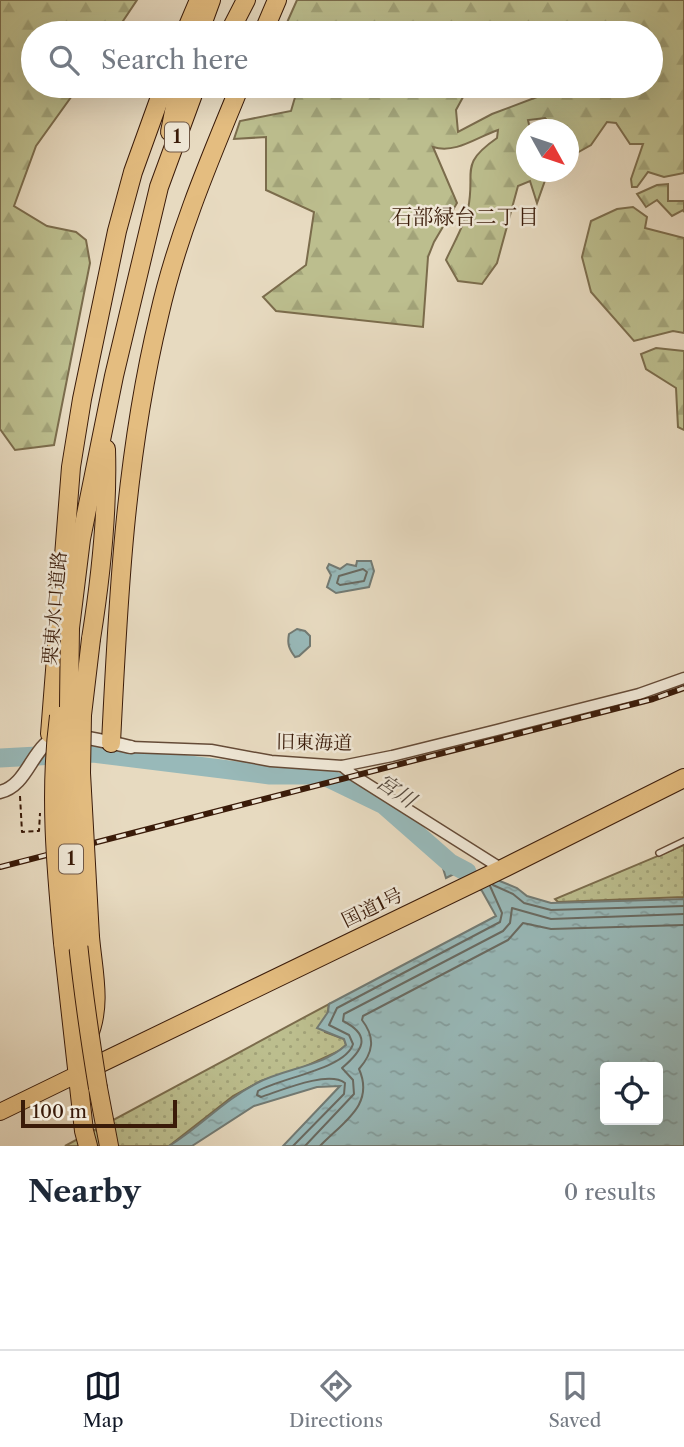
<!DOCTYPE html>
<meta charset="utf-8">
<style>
body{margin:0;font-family:"Libre Caslon Text","Noto Serif JP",serif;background:#f2f2f3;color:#1f2937}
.controls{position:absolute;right:21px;bottom:21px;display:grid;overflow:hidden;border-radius:7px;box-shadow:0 7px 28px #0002}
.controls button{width:63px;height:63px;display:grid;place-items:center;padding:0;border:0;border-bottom:2px solid #e0e1e3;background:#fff;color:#1f2937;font:35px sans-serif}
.compass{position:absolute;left:516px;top:119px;width:63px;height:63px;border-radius:50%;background:#fff;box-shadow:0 7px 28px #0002;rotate:130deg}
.scale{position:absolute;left:21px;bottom:18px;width:156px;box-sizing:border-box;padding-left:7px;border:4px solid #3a1b09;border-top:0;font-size:19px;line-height:24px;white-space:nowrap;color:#3a1b09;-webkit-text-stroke:5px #efe7d6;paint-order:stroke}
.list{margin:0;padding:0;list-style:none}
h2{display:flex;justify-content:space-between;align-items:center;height:91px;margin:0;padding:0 28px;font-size:30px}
h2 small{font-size:23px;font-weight:400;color:#747a83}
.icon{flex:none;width:38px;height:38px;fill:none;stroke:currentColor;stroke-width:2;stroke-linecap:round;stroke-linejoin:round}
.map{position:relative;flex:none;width:684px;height:1146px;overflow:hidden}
.search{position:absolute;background:#fff;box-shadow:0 7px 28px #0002;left:21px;right:21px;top:21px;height:77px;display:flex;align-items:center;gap:18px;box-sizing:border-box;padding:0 24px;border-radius:38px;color:#747a83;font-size:26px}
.sheet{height:203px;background:#fff}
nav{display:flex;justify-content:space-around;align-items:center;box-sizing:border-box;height:98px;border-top:2px solid #e0e1e3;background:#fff;font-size:19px;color:#747a83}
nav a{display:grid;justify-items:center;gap:4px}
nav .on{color:#111827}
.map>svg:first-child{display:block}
.grass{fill:url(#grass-dots);stroke:#7b6c4c;stroke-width:2}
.forest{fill:url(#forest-firs);stroke:#7b6c4c;stroke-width:2}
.water{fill:url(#water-ripples);stroke:#727a73;stroke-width:2;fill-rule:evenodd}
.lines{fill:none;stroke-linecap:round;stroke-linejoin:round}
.shore{stroke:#696a61;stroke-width:2}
.river{stroke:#98b9b9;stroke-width:19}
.service-casing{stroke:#654b37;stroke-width:8}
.minor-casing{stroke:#654b37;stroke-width:13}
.tertiary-casing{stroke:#654b37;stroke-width:15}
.primary-casing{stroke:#3a1b09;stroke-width:18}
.trunk-casing{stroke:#3a1b09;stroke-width:20}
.path{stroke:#3a1b09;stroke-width:2;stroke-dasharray:5 3.5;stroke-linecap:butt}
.service{stroke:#efe7d6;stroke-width:5}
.minor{stroke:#efe7d6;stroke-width:10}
.tertiary{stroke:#efe7d6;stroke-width:12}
.primary{stroke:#e4bd80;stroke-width:16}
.trunk{stroke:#e4bd80;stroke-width:18}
.rail-casing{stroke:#3a1b09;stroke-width:6}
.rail{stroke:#efe7d6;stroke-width:3.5;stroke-dasharray:10;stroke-linecap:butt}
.trunk-bridge-casing{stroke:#3a1b09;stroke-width:20;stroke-linecap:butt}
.trunk-bridge{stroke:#e4bd80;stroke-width:18}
.labels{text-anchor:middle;stroke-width:5;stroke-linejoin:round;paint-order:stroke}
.shield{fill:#efe7d6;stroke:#705846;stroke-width:2}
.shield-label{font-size:18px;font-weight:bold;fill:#3a1b09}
.street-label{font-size:19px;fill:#3a1b09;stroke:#efe7d6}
.neighbourhood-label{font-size:21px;fill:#3a1b09;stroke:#efe7d6}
.water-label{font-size:21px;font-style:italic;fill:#564a3e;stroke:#efe7d6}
</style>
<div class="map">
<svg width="684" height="1146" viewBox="0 0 684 1146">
<defs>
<pattern id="grass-dots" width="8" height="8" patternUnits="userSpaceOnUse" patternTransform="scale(1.75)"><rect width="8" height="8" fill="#bcbe8e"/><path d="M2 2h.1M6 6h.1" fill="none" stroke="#a2a379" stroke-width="1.8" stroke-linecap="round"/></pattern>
<pattern id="forest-firs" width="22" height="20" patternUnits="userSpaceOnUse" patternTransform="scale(1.75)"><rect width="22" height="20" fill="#bcbe8e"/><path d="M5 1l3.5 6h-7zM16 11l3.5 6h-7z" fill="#a2a379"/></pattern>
<pattern id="water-ripples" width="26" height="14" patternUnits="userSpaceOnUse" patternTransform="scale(1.75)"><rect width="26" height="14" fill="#98b9b9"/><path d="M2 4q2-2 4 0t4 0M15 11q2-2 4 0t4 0" fill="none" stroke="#849e9e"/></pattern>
</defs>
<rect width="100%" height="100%" fill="#e7dac0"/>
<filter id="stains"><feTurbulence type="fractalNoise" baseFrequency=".00286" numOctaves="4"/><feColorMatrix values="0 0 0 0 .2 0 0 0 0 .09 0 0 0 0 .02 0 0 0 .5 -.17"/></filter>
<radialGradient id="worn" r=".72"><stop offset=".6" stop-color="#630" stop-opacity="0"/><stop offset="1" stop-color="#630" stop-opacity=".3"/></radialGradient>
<g class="grass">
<path d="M 684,845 L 684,897 L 558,902 L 555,899 Z"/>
<path d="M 329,1004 L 325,1032 L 344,1039 L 346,1045 L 339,1051 L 302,1068 L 261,1081 L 233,1096 L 169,1146 L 65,1146 Z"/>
</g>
<g class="forest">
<path d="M 0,0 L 137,0 L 115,33 L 33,33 L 33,86 L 79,86 L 36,146 L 14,206 L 47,226 L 76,232 L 86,240 L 90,263 L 54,445 L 15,450 L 0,429 Z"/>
<path d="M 297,0 L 684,0 L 684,173 L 664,177 L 648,172 L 637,187 L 632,187 L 631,179 L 643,144 L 630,144 L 616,123 L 607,122 L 591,145 L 575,154 L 569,145 L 568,130 L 555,129 L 545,118 L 528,120 L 530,129 L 526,130 L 526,172 L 548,172 L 537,203 L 530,181 L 518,186 L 497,263 L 482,284 L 458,281 L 446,260 C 453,244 464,226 468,209 C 476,171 458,165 497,138 L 498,130 C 477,137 456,154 433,147 L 457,203 L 434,242 L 428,257 L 423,327 L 276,311 L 263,297 L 306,265 L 314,212 L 266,190 L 266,137 L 234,139 L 240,121 L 291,111 L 296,94 L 291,86 L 469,86 L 456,110 L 458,132 L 492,114 L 545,94 L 545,86 L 651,86 L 651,33 L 285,33 L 285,27 Z"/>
<path d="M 668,184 L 668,201 L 684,201 L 684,212 L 683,210 L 672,216 L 657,200 L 646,207 L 637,194 L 657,185 Z"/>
<path d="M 633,207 L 647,217 L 645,228 L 684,238 L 684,333 L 673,331 L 634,341 L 591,292 L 582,257 L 591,221 L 617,209 Z"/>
<path d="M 656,348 L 684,351 L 684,430 L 678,427 L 676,388 L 646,369 L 641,354 Z"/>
</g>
<g class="water">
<path d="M 357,561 L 371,561 L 374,571 L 369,587 L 336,593 L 327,587 L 331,575 L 327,568 L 329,564 L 340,569 L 347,564 L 356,566 Z"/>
<path d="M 297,629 L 305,631 L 310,636 L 310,646 L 299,656 L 295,657 C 289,649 287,644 289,634 Z"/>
<path d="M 449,857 L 475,871 L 517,888 L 527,896 L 551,903 L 684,899 L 684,1146 L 283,1146 L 340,1086 L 317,1087 L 254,1106 L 192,1146 L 169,1146 C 200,1127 224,1100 257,1083 C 285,1068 322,1067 346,1045 L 344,1039 L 317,1028 L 328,1012 L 329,1004 L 496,916 L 482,891 L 456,873 L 446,878 L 442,865 ZM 605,1067 L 658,1067 L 658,1120 L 605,1120 Z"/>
</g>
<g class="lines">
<g class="shore">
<path d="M 363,569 L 367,572 L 364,581 L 340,585 L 337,583 L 339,576 Z"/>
<path d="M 493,885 L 513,894 L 524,903 L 551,910 L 684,906"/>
<path d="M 293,1146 L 344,1094 L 345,1083 C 328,1070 280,1091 261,1097 L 257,1095 L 258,1091 C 279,1078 346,1069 353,1044 L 349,1035 L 329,1025 L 337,1008 L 500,922 L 502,913 L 490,886"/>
<path d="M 305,1146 L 354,1094 L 353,1080 L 342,1068 C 362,1051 373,1036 343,1021 L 344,1014 L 503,931 L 510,923 L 512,908 L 551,919 L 684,914"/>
<path d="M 320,1146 C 343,1122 375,1105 359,1069 C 373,1053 376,1038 362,1020 L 363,1016 L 508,940 L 523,923 L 551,929 L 684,925"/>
</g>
<path class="river" d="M 0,758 L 93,753 L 270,775 L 322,775 L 384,805 L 450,863 L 467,872"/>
<g class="service-casing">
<path id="service" d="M 659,853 L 684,841"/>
</g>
<g class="minor-casing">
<g id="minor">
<path d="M 131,747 L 211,750 L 271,761 L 342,766 L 392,756 L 497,730 L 639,694 L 684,678"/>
<path d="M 342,766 L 353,775 L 502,869"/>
</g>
</g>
<g class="tertiary-casing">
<path id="tertiary" d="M 0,792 C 31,785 32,738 65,735 C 76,734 116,744 131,747"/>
</g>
<g class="primary-casing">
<path id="primary" d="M 0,1112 L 78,1074"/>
</g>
<g class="trunk-casing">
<g id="trunk">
<path d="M 185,33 L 199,0"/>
<path d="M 199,33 L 211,0"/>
<path d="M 229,33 L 246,0"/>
<path d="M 263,33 L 277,0"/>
<path d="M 170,132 L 179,86"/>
<path d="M 70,628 L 81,539 L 114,376 L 159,187 L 196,86"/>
<path d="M 91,639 C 101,576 108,513 106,449"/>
<path d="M 50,734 L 71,467 L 82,399 L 117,231 L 133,172 L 164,86"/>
<path d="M 111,743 C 118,600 125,457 159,316 C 177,236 209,161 240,86"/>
<path d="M 63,943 L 84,1131 L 88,1146"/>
<path d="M 88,1037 C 102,1005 93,971 90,937"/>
<path d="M 78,1074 L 502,869 L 684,778"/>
<path d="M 98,1088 L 109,1146"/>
</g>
</g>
<path class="path" d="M 20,796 L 22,832 L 39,831 L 40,813"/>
<use href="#service" class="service"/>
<use href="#minor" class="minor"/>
<use href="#tertiary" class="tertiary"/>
<use href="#primary" class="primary"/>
<use href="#trunk" class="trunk"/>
<g class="rail-casing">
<path id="rail" d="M 0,867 L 653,699 L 684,688"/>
</g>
<use href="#rail" class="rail"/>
<g class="trunk-bridge-casing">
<g id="trunk-bridge">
<path d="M 70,628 C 69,709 67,789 72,870 C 76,943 86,1015 98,1088"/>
<path d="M 59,716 C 49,792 56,868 63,943"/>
<path d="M 90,937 L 81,773 L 82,715 L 91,639"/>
</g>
</g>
<use href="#trunk-bridge" class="trunk-bridge"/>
</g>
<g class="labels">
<g class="shield">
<rect x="165" y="122.5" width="24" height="29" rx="5"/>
<rect x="59" y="844.5" width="24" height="29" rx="5"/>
</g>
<g class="shield-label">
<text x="177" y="143">1</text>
<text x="71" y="865">1</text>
</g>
<g class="street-label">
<text transform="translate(54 608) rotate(-85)" y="7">栗東水口道路</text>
<text transform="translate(314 742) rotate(1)" y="7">旧東海道</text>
<text transform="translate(372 907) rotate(-26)" y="7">国道1号</text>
</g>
<g class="neighbourhood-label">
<text x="465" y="224">石部緑台二丁目</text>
</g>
<g class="water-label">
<text transform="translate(396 791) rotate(34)" y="7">宮川</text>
</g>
</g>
<rect width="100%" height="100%" filter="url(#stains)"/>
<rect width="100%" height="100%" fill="url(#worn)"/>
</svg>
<div class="controls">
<button><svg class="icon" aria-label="locate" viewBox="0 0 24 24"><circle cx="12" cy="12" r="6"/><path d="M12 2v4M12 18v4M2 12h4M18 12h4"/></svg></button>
</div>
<svg class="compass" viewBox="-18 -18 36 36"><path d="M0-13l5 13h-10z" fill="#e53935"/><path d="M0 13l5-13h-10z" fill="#747a83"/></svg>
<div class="scale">100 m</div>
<div class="search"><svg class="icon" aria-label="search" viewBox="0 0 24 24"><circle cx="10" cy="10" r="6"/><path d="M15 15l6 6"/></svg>Search here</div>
</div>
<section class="sheet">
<h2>Nearby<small>0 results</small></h2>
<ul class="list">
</ul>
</section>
<nav>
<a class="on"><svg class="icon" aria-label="map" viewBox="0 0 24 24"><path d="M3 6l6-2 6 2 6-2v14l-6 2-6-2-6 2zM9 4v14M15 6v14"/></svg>Map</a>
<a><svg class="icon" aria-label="directions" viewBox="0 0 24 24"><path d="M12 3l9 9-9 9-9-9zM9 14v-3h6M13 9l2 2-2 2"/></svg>Directions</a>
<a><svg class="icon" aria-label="saved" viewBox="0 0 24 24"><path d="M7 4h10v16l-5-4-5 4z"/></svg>Saved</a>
</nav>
